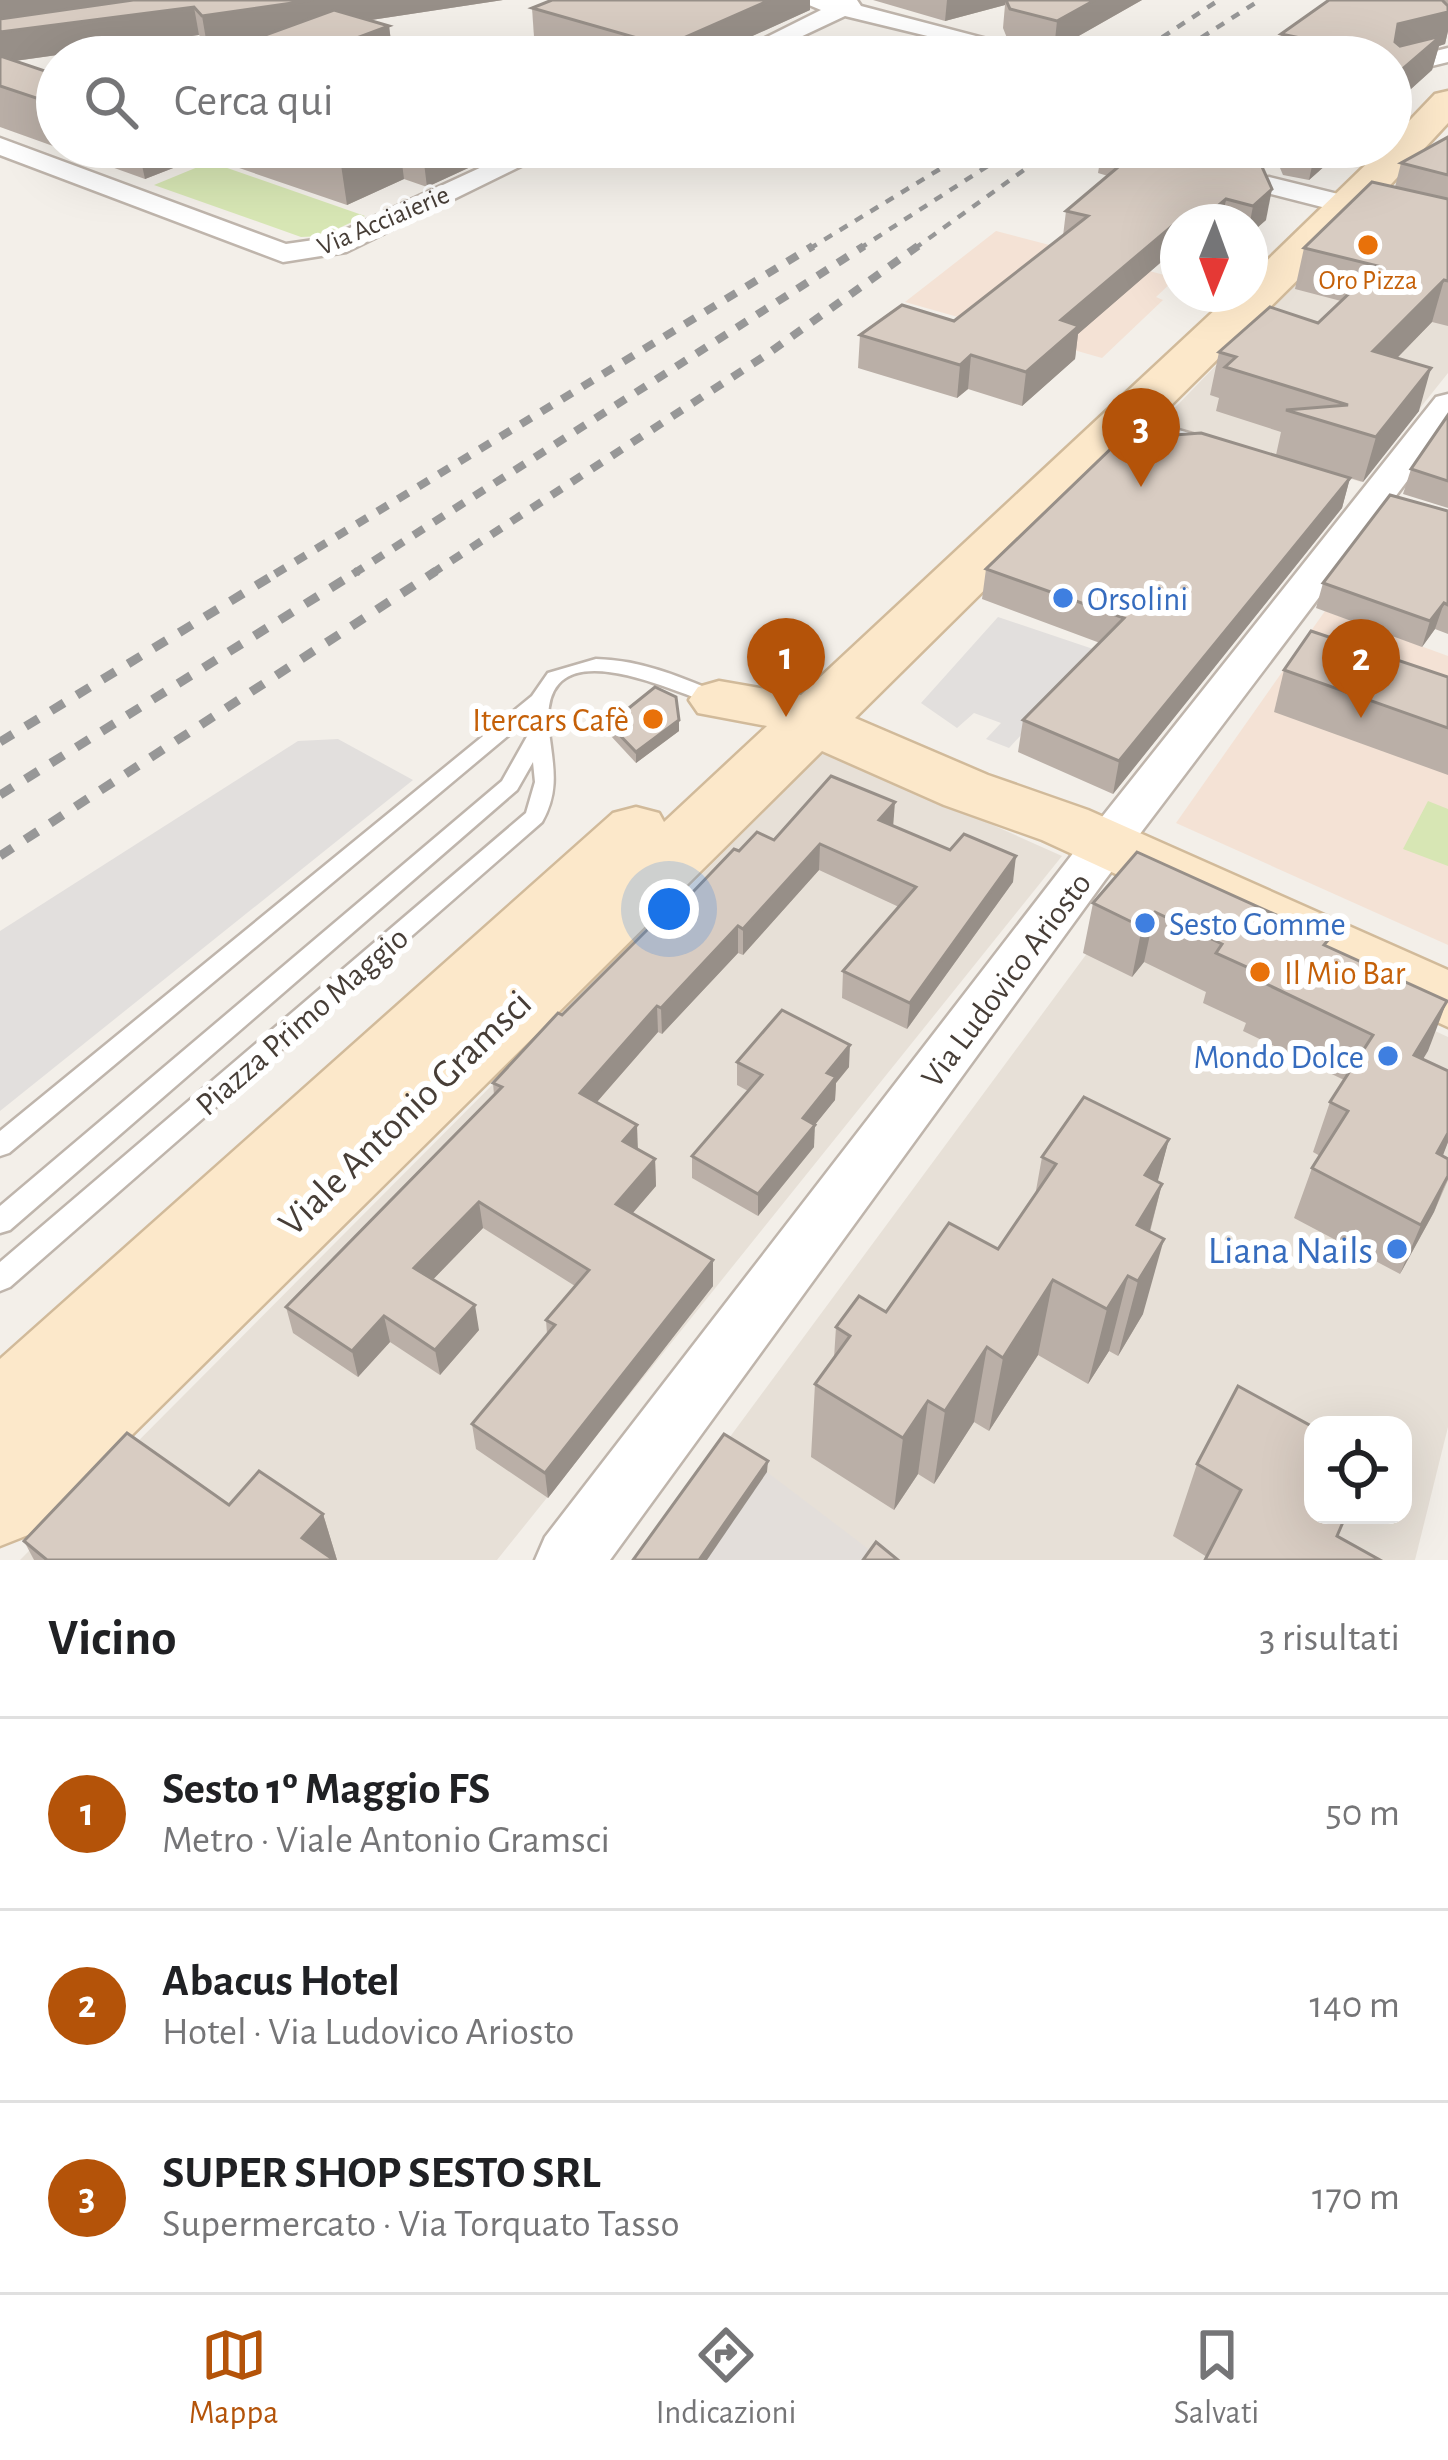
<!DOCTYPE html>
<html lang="it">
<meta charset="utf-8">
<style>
body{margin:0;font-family:"Alegreya Sans",sans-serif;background:#f2f2f2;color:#202124}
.controls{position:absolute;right:36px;bottom:36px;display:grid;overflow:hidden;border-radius:24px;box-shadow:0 12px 48px #0002}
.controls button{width:108px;height:108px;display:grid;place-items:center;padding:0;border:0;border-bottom:3px solid #e0e0e0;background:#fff;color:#202124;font:60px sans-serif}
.compass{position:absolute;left:1160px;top:204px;width:108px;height:108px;border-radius:50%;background:#fff;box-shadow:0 12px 48px #0002;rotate:181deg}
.you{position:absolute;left:669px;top:909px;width:42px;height:42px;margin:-30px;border:9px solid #fff;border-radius:50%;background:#1a73e8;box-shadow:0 0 0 18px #1a73e833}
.badge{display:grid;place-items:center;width:78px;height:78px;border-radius:50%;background:#b45309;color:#fff;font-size:39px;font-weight:700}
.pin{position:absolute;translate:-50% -99px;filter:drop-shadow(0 3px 6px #0008)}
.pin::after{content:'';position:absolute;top:63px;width:42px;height:36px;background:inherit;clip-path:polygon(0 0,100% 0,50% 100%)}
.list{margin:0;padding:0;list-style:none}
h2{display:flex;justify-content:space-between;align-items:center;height:156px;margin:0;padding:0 48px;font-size:51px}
h2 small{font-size:39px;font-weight:400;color:#757577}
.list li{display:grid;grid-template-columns:78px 1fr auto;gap:36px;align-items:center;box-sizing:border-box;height:192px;padding:0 48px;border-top:3px solid #e0e0e0}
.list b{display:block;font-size:45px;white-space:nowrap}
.list p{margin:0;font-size:39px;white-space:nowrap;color:#757577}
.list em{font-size:39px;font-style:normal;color:#757577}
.icon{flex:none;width:66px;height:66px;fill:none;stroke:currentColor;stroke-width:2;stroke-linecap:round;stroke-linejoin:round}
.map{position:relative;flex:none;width:1448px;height:1560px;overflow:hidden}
.search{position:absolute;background:#fff;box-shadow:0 12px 48px #0002;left:36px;right:36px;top:36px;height:132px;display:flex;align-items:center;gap:30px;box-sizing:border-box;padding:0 42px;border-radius:66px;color:#757577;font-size:45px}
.sheet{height:732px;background:#fff}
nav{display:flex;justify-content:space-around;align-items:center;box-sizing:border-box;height:168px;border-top:3px solid #e0e0e0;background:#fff;font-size:33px;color:#757577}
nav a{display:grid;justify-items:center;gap:6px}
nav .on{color:#b45309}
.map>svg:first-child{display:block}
.residential{fill:#e7e0d7;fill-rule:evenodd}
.commercial{fill:#f4e2d5}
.industrial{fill:#e3deda}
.green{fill:#d7e6b4}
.parking{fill:#e2dfdd}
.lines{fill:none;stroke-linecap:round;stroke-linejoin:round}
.lane-casing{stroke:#bfb5ac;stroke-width:5}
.street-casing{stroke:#bfb5ac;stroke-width:5}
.secondary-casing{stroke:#d1ba9a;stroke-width:5}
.lane{fill:#fff;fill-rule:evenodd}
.street{fill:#fff;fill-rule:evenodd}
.secondary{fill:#fce8ca;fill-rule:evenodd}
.rail-far2{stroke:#979797;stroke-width:4.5;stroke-dasharray:9 9;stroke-linecap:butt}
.rail-far1{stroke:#979797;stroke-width:8;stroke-dasharray:12 12;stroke-linecap:butt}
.rail{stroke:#979797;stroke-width:9;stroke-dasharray:15 15;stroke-linecap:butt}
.wall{fill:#baafa7}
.shaded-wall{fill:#978f88}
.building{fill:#d8ccc2;stroke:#978f88;stroke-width:3}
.food-dot{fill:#e8710a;stroke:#fff;stroke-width:4.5}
.shop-dot{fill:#3f7fe0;stroke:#fff;stroke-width:4.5}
.labels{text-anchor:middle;stroke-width:12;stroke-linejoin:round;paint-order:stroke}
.far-street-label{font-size:27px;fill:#473e37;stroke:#fff}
.far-food-label{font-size:27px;fill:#c56008;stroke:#fff}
.shop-label{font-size:33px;fill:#366cbe;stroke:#fff;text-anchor:start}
.food-label{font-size:33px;fill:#c56008;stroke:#fff;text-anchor:end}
.street-label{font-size:33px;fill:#473e37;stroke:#fff}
.near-street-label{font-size:39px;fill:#473e37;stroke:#fff}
.near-shop-label{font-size:39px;fill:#366cbe;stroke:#fff;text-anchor:end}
</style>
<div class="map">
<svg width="1448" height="1560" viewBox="0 0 1448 1560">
<rect width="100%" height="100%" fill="#f3efe9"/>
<g class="residential">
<path d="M 1358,219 L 1448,240 L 1448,373 L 1361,482 L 1161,422 Z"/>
<path d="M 825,750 L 1062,856 L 497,1560 L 20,1560 Z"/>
<path d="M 1133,891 L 1448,1037 L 1448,1427 L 1415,1560 L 883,1560 L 724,1445 ZM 1313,1425 L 1403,1425 L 1403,1515 L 1313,1515 Z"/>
</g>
<g class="commercial">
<path d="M 996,231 L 1176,278 L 1156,297 L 1163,300 L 1102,358 L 905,302 Z"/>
<path d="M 1325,611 L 1448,656 L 1448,945 L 1176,823 Z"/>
</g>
<path class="industrial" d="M 724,1445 L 767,1472 L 883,1560 L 642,1560 Z"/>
<g class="green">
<path d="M 210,162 L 365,216 L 322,236 L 301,237 L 154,185 Z"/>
<path d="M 1428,801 L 1448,809 L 1448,866 L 1403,849 Z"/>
</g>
<g class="parking">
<path d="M 998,617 L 1099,651 L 1009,748 L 986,739 L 1001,723 L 974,713 L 957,728 L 921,703 Z"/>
<path d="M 338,739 L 413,780 L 0,1111 L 0,931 L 298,741 Z"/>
</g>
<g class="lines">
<g class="lane-casing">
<path id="lane" d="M 596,659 C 643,660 683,678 726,696 L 729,700 L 719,706 C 672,692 537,622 549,731 C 553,766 560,790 542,822 L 10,1287 L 0,1291 L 0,1262 L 526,813 L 535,782 L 533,762 L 517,790 L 10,1230 L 0,1233 L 0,1206 L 502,781 L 529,733 L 528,719 L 9,1153 L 0,1156 L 0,1131 L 532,696 L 548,673 Z"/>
</g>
<g class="street-casing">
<g id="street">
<path d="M 797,0 L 857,0 L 861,6 L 1056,57 L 1014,57 L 845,16 L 758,57 L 727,57 L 821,10 Z"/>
<path d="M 1448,48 L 1448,62 L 1391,76 L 1391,62 Z"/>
<path d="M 0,138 L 286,244 L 328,238 L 525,147 L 560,147 L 346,252 L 283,262 L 0,155 Z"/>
<path d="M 1269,177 L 1448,221 L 1448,239 L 1259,191 L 1259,179 Z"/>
<path d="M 1448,394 L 1448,427 L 1105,880 L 610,1560 L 535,1560 L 545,1537 L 1071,856 L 1436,397 Z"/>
<path d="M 1123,414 L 1234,446 L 1239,454 L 1221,465 L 1111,431 L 1106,424 L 1111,417 Z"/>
</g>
</g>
<g class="secondary-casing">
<path id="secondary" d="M 1448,91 L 1448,123 L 1353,225 L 855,718 L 988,775 L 1088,810 L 1448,970 L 1448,1027 L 1042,840 L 944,805 L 822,751 L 33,1533 L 0,1546 L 0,1359 L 613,813 L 636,807 L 659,813 L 664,822 L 767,726 L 698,713 L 689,700 L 698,687 L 719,681 L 801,695 L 1232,294 L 1250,294 L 1250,277 L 1384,147 L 1391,147 L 1391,140 L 1435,94 Z"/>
</g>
<use href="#lane" class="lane"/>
<use href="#street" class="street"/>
<use href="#secondary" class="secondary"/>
<g class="rail-far2">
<path d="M 1132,57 L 1219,0"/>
<path d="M 1171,57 L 1260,0"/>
<path d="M 809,249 L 976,147"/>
<path d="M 859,249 L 1017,147"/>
<path d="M 914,249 L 1056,147"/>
</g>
<g class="rail-far1">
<path d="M 275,574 L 813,246"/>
<path d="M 353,574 L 864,246"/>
<path d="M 431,574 L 763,357 L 918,246"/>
</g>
<g class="rail">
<path d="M 0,742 L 280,571"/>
<path d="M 0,795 L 358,571"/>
<path d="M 0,856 L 436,571"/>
</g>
</g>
<g class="wall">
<path d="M 0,0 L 503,0 L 371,20 L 389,26 L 393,57 L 205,57 L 258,37 L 207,45 L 199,35 L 15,61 L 57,75 L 57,147 L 514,147 L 427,187 L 404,179 L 347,205 L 204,156 L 145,179 L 0,127 Z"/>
<path d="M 873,0 L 1142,0 L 1054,50 L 1007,38 L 1003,28 L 1005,5 L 945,21 Z"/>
<path d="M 1329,0 L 1448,0 L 1448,31 L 1445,44 L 1439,46 L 1432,70 L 1391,107 L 1391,57 L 1276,57 L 1281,34 Z"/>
<path d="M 532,8 L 810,10 L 706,57 L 603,57 L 534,37 Z"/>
<path d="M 1448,137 L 1448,326 L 1432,322 L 1397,358 L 1419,411 L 1363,482 L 1276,455 L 1281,432 L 1216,411 L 1219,398 L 1210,395 L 1219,352 L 1318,323 L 1341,301 L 1295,289 L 1304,248 L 1395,187 L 1401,163 Z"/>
<path d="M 1085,147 L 1253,147 L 1266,220 L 1250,234 L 1250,222 L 1178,222 L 1178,260 L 1167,257 L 1078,334 L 1075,359 L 1022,406 L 968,389 L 957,398 L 858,368 L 860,335 L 954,321 L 1063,236 L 1066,211 L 1108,176 L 1098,173 L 1101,155 L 1084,155 Z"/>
<path d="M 1271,147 L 1346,147 L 1309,180 L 1283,175 Z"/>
<path d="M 1448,415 L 1448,508 L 1403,494 L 1411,469 Z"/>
<path d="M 1350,478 L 1342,508 L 1113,794 L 1018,752 L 1023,720 L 1100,643 L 982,599 L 986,569 Z"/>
<path d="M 1448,511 L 1448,634 L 1435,629 L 1422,647 L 1316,608 L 1323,583 Z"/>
<path d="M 1284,670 L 1448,677 L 1448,775 L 1274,712 Z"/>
<path d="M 609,724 L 679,731 L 636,763 L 610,735 Z"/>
<path d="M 893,826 L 1013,882 L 907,1029 L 842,998 L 843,971 L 899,907 L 819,870 L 743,955 L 738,953 L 662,1034 L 658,1032 L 597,1102 L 638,1150 L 655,1159 L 656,1186 L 632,1214 L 713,1260 L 713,1286 L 548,1498 L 476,1449 L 472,1424 L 547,1334 L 546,1320 L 575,1286 L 483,1228 L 433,1279 L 479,1330 L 440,1375 L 390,1342 L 358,1377 L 293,1333 L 286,1307 L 494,1095 L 493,1083 L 739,851 L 774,840 Z"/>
<path d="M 1137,852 L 1326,946 L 1447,1001 L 1423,1059 L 1448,1071 L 1448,1142 L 1442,1156 L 1448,1159 L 1448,1180 L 1434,1212 L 1400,1274 L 1294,1218 L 1312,1168 L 1320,1156 L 1313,1152 L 1330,1102 L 1344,1080 L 1243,1031 L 1246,1023 L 1203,1003 L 1206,992 L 1144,962 L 1132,977 L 1083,953 L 1093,903 Z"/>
<path d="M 737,1062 L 849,1067 L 836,1083 L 835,1100 L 814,1125 L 814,1147 L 758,1216 L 692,1178 L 692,1156 L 748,1091 L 737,1085 Z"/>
<path d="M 1169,1139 L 1157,1182 L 1162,1184 L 1150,1232 L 1143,1314 L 1118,1356 L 1109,1351 L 1088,1384 L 1038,1355 L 989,1431 L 974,1422 L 934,1484 L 918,1474 L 894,1510 L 811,1457 L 815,1384 L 834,1358 L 836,1327 L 886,1312 L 998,1249 L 1035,1196 L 1042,1157 Z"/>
<path d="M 1197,1464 L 1337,1536 L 1207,1557 L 1173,1536 Z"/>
<path d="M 229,1505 L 323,1514 L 337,1560 L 34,1560 L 24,1541 Z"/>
</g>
<g class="shaded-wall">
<path d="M 0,0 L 178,0 L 0,25 Z"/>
<path d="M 313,0 L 503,0 L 207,45 L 202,16 Z"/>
<path d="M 770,0 L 810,0 L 810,10 L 706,57 L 665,57 L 665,46 Z"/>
<path d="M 947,0 L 1006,0 L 1005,5 L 945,21 Z"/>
<path d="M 1095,0 L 1142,0 L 1054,50 L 1057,21 Z"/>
<path d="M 194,7 L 199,35 L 0,63 L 0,32 Z"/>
<path d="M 1448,12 L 1448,31 L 1445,44 L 1439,46 L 1432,70 L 1391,107 L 1390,57 L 1398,24 Z"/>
<path d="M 389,26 L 393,57 L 306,57 Z"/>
<path d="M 138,147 L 202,147 L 204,156 L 145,179 Z"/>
<path d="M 365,147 L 400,147 L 404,179 L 347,205 L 340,158 Z"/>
<path d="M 422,147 L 514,147 L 427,187 Z"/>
<path d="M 1316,147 L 1346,147 L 1309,180 Z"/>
<path d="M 1272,189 L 1266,220 L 1250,234 L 1250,222 L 1253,206 Z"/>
<path d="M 1226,199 L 1222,222 L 1199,222 Z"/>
<path d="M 1172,226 L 1167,257 L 1078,334 L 1075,359 L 1022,406 L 1026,372 L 1061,320 Z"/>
<path d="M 1444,280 L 1432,322 L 1362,394 L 1373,351 Z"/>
<path d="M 971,355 L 968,389 L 957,398 L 960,365 Z"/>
<path d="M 1431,368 L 1419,411 L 1363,482 L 1376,437 Z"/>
<path d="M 1350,478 L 1342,508 L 1113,794 L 1119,761 Z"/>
<path d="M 1444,603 L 1435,629 L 1422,647 L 1430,621 Z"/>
<path d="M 679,720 L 679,731 L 636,763 L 636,752 Z"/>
<path d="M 895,802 L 893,828 L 879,820 Z"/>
<path d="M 820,844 L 819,870 L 743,955 L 743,929 Z"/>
<path d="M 1016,856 L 1013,882 L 907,1029 L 910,1003 Z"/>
<path d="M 1155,912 L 1144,962 L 1132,977 L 1142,927 Z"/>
<path d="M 738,926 L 738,953 L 662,1034 L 661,1008 Z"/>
<path d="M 1447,1001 L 1428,1051 L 1395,1105 L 1414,1055 Z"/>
<path d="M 657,1006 L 658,1032 L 582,1119 L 580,1093 Z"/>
<path d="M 850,1045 L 849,1067 L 836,1083 L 835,1100 L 802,1141 L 803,1118 L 827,1073 Z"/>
<path d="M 637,1125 L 638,1151 L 623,1141 Z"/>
<path d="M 815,1125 L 814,1147 L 758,1216 L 758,1194 Z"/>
<path d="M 1448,1133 L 1448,1142 L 1442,1158 L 1437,1153 Z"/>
<path d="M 1169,1139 L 1153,1199 L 1162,1184 L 1142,1260 L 1128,1276 L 1109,1351 L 1088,1384 L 1107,1309 L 1145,1175 Z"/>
<path d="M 655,1159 L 656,1186 L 618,1230 L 616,1204 Z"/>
<path d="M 1448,1176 L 1434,1212 L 1400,1274 L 1421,1225 Z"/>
<path d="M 479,1202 L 483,1228 L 419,1294 L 414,1268 Z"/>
<path d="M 1164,1239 L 1143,1314 L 1118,1356 L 1138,1281 Z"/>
<path d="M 713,1260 L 713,1286 L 548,1498 L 545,1473 Z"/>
<path d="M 1053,1280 L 1038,1355 L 989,1431 L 1003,1358 Z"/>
<path d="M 475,1305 L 479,1330 L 440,1375 L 435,1350 Z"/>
<path d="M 384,1316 L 390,1342 L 358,1377 L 352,1351 Z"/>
<path d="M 987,1347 L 974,1422 L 934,1484 L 945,1411 Z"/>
<path d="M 928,1401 L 918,1474 L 894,1510 L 903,1438 Z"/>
<path d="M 768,1461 L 767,1472 L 707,1560 L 699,1560 Z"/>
<path d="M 323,1514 L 337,1560 L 309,1560 L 302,1538 Z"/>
</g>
<g class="building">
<path d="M 133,0 L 313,0 L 202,16 L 194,7 L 0,32 L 0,19 Z"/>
<path d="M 552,0 L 770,0 L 665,46 L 532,8 Z"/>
<path d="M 1006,0 L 1095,0 L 1057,21 L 1010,9 Z"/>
<path d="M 1329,0 L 1442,0 L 1448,6 L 1448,12 L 1398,24 L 1395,42 L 1400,46 L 1441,36 L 1391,79 L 1391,57 L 1310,57 L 1324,43 L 1281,34 Z"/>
<path d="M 334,10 L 389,26 L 306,57 L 205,57 Z"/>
<path d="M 0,56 L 57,75 L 57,105 L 0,86 Z"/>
<path d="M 1448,137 L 1448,175 L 1401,163 Z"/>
<path d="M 308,147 L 365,147 L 340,158 Z"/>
<path d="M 1116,147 L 1253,147 L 1272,189 L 1253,206 L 1226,199 L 1199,222 L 1178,222 L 1178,227 L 1172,226 L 1061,320 L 1079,326 L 1026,372 L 971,355 L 960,365 L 860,335 L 902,305 L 954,321 L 1088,216 L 1066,211 L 1136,152 Z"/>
<path d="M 1372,182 L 1448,199 L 1448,281 L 1444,280 L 1373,351 L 1431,368 L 1376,437 L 1286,410 L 1348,405 L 1225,367 L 1236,357 L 1219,352 L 1270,307 L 1318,323 L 1378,266 L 1304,248 Z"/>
<path d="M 1448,415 L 1448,481 L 1411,469 Z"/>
<path d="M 1201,433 L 1350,478 L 1119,761 L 1023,720 L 1124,618 L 986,569 L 1121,439 Z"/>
<path d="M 1390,495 L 1448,511 L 1448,605 L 1444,603 L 1430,621 L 1323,583 Z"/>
<path d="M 1311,631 L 1448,677 L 1448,728 L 1284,670 Z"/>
<path d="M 655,687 L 676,697 L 679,720 L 636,752 L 609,724 Z"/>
<path d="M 831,776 L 895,802 L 879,820 L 950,850 L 964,834 L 1016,856 L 910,1003 L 843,971 L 916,887 L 820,844 L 743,929 L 738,926 L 661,1008 L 657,1006 L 580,1093 L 637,1125 L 623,1141 L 655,1159 L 616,1204 L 713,1260 L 545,1473 L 472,1424 L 555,1325 L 546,1320 L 589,1270 L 479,1202 L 414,1268 L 475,1305 L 435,1350 L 384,1316 L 352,1351 L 286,1307 L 502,1087 L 493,1083 L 558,1013 L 562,1015 L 663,914 L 669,917 L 734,849 L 739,851 L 757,832 L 774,840 Z"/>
<path d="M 1137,852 L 1329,939 L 1324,945 L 1447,1001 L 1414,1055 L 1448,1071 L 1448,1133 L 1437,1153 L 1448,1159 L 1448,1176 L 1421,1225 L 1312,1168 L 1348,1111 L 1330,1102 L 1373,1035 L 1258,980 L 1262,974 L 1216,953 L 1222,944 L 1155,912 L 1142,927 L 1093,903 Z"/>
<path d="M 782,1010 L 850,1045 L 827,1073 L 836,1077 L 803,1118 L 815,1125 L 758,1194 L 692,1156 L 762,1075 L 737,1062 Z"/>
<path d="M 1084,1097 L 1169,1139 L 1145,1175 L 1162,1184 L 1137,1225 L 1164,1239 L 1138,1281 L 1128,1276 L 1107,1309 L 1053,1280 L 1003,1358 L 987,1347 L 945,1411 L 928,1401 L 903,1438 L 815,1384 L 850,1336 L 836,1327 L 859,1296 L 886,1312 L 949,1223 L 998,1249 L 1056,1164 L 1042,1157 Z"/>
<path d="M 1238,1386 L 1313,1427 L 1313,1515 L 1346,1515 L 1337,1536 L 1380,1560 L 1205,1560 L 1241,1490 L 1197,1464 Z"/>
<path d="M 127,1433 L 229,1505 L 259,1471 L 323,1514 L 302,1538 L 334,1560 L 47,1560 L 24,1541 Z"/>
<path d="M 724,1434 L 768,1461 L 699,1560 L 633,1560 Z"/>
<path d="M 876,1542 L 898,1560 L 863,1560 Z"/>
</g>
<g class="food-dot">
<circle cx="1368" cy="245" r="12"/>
<circle cx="653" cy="719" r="12"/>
<circle cx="1260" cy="972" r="12"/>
</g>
<g class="shop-dot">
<circle cx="1063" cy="598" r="12"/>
<circle cx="1145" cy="923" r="12"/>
<circle cx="1388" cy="1056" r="12"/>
<circle cx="1397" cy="1249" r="12"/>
</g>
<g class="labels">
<g class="far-street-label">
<text transform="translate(383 220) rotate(-23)" y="9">Via Acciaierie</text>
</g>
<g class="far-food-label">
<text x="1368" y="289">Oro Pizza</text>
</g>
<g class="shop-label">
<text x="1087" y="610">Orsolini</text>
<text x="1169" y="935">Sesto Gomme</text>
<text x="1364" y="1068" text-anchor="end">Mondo Dolce</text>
</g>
<g class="food-label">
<text x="629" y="731">Itercars Cafè</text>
<text x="1284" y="984" text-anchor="start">Il Mio Bar</text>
</g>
<g class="street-label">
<text transform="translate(1005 979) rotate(-53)" y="12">Via Ludovico Ariosto</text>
<text transform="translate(301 1020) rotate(-41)" y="12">Piazza Primo Maggio</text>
</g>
<g class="near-street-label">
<text transform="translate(404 1112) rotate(-44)" y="14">Viale Antonio Gramsci</text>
</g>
<g class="near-shop-label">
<text x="1373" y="1263">Liana Nails</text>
</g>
</g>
</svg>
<div class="controls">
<button><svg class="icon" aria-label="locate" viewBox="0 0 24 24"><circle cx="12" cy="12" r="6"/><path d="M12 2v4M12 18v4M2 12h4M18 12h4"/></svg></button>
</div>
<svg class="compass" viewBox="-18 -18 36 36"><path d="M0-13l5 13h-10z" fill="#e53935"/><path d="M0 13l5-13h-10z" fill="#757577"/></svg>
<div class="you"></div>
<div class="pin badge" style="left:786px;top:717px">1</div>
<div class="pin badge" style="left:1361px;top:718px">2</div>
<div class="pin badge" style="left:1141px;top:487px">3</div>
<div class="search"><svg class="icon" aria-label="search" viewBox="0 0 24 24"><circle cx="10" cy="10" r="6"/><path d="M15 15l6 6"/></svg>Cerca qui</div>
</div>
<section class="sheet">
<h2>Vicino<small>3 risultati</small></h2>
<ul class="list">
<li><span class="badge">1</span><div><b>Sesto 1º Maggio FS</b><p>Metro · Viale Antonio Gramsci</p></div><em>50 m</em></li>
<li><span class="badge">2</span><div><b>Abacus Hotel</b><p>Hotel · Via Ludovico Ariosto</p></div><em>140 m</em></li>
<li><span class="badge">3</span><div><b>SUPER SHOP SESTO SRL</b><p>Supermercato · Via Torquato Tasso</p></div><em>170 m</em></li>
</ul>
</section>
<nav>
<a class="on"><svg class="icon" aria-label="map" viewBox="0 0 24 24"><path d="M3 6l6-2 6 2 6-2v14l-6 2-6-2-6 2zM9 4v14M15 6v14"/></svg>Mappa</a>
<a><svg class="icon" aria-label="directions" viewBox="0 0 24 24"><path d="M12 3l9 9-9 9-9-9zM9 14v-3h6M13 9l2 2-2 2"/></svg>Indicazioni</a>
<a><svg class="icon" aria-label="saved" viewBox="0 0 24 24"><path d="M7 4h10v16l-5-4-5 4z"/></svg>Salvati</a>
</nav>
